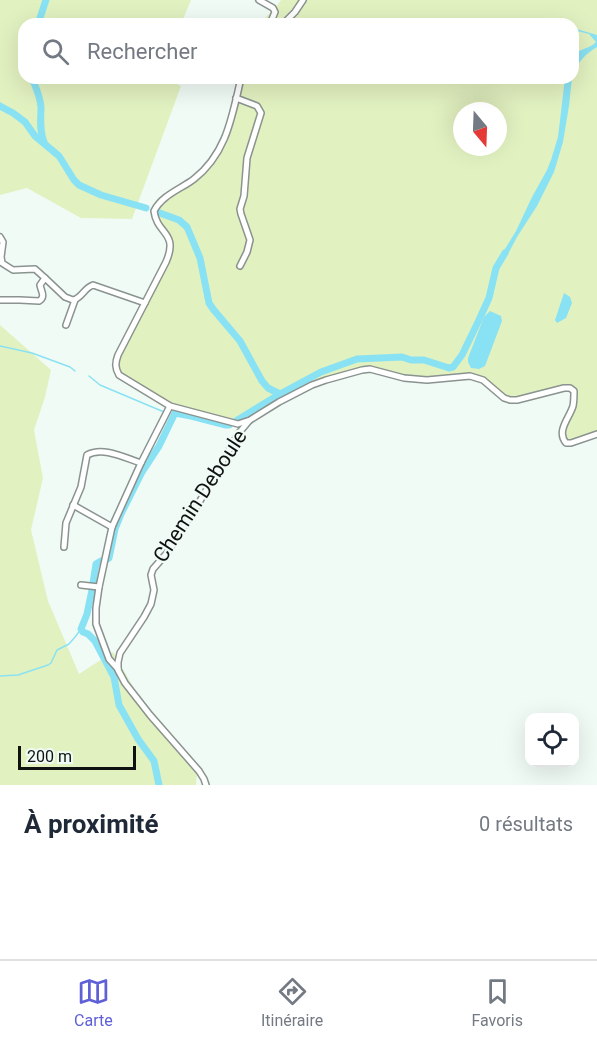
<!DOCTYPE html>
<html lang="fr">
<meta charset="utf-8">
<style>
body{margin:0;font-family:Roboto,sans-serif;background:#f6f6f7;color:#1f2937}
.controls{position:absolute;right:18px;bottom:18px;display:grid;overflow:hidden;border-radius:12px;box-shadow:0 6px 24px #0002}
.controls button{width:54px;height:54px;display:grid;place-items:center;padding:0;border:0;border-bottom:2px solid #e0e1e3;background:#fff;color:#1f2937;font:30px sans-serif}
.compass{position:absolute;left:453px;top:102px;width:54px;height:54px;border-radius:50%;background:#fff;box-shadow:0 6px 24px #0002;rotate:161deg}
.scale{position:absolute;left:18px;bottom:15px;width:118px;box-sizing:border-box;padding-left:6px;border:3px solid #0f1211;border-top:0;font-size:16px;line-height:21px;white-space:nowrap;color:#0f1211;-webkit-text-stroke:4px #f1fbf6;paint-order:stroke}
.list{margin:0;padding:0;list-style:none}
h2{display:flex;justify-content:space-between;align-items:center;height:78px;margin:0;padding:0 24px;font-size:26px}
h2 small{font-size:20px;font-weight:400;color:#747a83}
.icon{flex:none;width:33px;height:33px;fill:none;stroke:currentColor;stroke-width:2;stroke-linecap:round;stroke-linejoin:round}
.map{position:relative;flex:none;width:597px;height:785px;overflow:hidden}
.search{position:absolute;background:#fff;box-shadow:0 6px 24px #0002;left:18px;right:18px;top:18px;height:66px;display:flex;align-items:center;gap:15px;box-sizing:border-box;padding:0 21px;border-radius:18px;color:#747a83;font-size:22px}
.sheet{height:174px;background:#fff}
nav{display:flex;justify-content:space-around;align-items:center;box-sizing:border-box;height:84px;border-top:2px solid #e0e1e3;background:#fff;font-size:16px;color:#747a83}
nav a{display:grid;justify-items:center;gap:3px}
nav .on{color:#5f60d8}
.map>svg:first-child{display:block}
.green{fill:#e2f1c0;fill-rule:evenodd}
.water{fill:#89e2f3}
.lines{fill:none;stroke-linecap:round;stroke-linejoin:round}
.stream{stroke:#89e2f3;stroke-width:1.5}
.river{stroke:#89e2f3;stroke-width:7}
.minor-casing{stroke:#8a938f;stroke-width:8}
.minor{stroke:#fff;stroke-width:5}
.labels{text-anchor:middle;stroke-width:4.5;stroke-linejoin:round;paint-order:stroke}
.street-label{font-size:21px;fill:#0f1211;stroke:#f1fbf6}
</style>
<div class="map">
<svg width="597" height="785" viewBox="0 0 597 785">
<rect width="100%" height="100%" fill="#f1fbf6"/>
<g class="green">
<path d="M 0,0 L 191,0 L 181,24 L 24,24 L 24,78 L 164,78 L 181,86 L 132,219 L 81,218 L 27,188 L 0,195 Z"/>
<path d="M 281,0 L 597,0 L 597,434 L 571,443 L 562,438 L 574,401 L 570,388 L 510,400 L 483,380 L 470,376 L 427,380 L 370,369 L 326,380 L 241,424 L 170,406 L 117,370 L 118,355 L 166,262 L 171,244 L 156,220 L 155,208 L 195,178 L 220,149 L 241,78 L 573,78 L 573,24 L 259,24 L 276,7 ZM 462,111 L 498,111 L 498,147 L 462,147 Z"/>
<path d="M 0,325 L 51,370 L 45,397 L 34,430 L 43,478 L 31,530 L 48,601 L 79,674 L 113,652 L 150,716 L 197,774 L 196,785 L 0,785 Z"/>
</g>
<g class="water">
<path d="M 573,28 L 597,35 L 597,47 C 585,54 578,62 573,75 L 574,55 C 580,48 590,49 596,42 L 589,34 L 573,30 Z"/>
<path d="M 565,78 L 572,78 L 569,106 L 563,142 L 554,172 L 537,206 L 517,237 L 508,254 L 500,260 L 500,257 L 516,231 L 532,197 L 547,170 L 551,160 L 558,137 Z"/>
<path d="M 564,293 L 570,297 L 572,303 L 566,318 L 557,323 L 555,320 Z"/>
<path d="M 490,311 L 501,316 L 502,321 L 485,366 L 479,369 L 471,368 L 468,362 L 468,358 L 484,317 Z"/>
</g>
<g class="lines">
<g class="stream">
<path d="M 0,346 L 32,353 L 70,367 L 75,371"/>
<path d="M 89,376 L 100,385 L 164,412"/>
<path d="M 0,676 L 18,675 L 48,665 L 51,663 L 57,650 L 69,644 L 75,637 L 81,629"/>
</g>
<g class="river">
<path d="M 38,24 L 46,0"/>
<path d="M 32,78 C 36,88 40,96 41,107 C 41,119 39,130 44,142"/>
<path d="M 0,106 L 13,113 L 25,122 L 35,136 L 59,156 L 74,180 L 79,185 L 101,195 L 146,208"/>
<path d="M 157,212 L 179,220 L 187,227 L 200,258 L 209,303 L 213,309 L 240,341 L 262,381 L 268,388 L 280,394"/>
<path d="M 236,421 L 280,394 L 321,372 L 357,359 L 402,357 L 411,360 L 424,360 L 449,368 L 453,367 L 462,355 L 478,322 L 489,298 L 496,268 L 505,253"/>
<path d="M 107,559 L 109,558 L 115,529 L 121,514 L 142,472 L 159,446 L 175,413 L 191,416 L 226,425 L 229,425"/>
<path d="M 93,583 L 96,564 L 101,561"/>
<path d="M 92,590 L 87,614 L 81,629 L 83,632 L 88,634 L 95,641 L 114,677 L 119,705 L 138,739 L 154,761 L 159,785"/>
</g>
<g class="minor-casing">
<g id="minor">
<path d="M 259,0 L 273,8 L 275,12 L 270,24"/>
<path d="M 283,24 L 295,12 L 303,0"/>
<path d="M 241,78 C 232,116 227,153 194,179 C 181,189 162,195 154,211 C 157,235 179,232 166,262 L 118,355 C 115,363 115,368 119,375 L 170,406 L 238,424 L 250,420 L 279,402 L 312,385 L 326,380 L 362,370 L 370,369 L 404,378 L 427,380 L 470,376 L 483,380 L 504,398 L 510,400 L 517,400 L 564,388 L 570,388 L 574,391 C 574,396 574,401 573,406 C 569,419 556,431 566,443 L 571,443 L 597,434"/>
<path d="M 236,98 L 257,106 L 261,113 L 247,158 L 244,196 L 240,209 L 241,214 L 250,240 L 247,252 L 240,266"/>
<path d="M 0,237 L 3,242 L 1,257 L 2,263 L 13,270 L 35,269 L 45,278"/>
<path d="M 0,300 L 20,300 L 39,301 C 46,297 41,291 40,285 L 45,278 L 65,297 L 73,300 C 82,298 84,288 93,285 L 145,303"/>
<path d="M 66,325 L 75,300"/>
<path d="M 73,505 L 112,527"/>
<path d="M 64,547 L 66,523 L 81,487 L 87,455 C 103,446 125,458 141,463"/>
<path d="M 81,585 L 99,587"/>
<path d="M 118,669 L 109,659 L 96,624 L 96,608 L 99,587 L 112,527 L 141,463 L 170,406"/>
<path d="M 206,785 L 204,779 L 199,771 L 150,715 L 125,683 L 118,670 L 118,662 L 120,653 L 144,617 L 151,604 L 154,590 L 151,575 L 153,569 L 167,553 L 203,496 L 238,434 L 249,421"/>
</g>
</g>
<use href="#minor" class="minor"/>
</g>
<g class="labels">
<g class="street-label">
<text transform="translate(200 496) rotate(-57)" y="7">Chemin Deboule</text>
</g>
</g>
</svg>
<div class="controls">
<button><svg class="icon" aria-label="locate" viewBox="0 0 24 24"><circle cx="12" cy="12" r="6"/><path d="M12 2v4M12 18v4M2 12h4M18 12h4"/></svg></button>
</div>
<svg class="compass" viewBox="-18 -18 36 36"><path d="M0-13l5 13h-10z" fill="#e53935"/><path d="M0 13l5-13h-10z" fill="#747a83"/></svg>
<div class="scale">200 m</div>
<div class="search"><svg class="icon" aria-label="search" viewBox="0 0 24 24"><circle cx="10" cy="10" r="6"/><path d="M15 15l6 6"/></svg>Rechercher</div>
</div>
<section class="sheet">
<h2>À proximité<small>0 résultats</small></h2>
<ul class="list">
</ul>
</section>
<nav>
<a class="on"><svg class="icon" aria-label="map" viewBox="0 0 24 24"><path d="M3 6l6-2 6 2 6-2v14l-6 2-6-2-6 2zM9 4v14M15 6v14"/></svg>Carte</a>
<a><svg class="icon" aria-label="directions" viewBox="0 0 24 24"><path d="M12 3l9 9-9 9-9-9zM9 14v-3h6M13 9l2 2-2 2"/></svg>Itinéraire</a>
<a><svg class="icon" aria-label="saved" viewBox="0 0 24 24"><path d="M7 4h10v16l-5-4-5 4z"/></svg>Favoris</a>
</nav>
